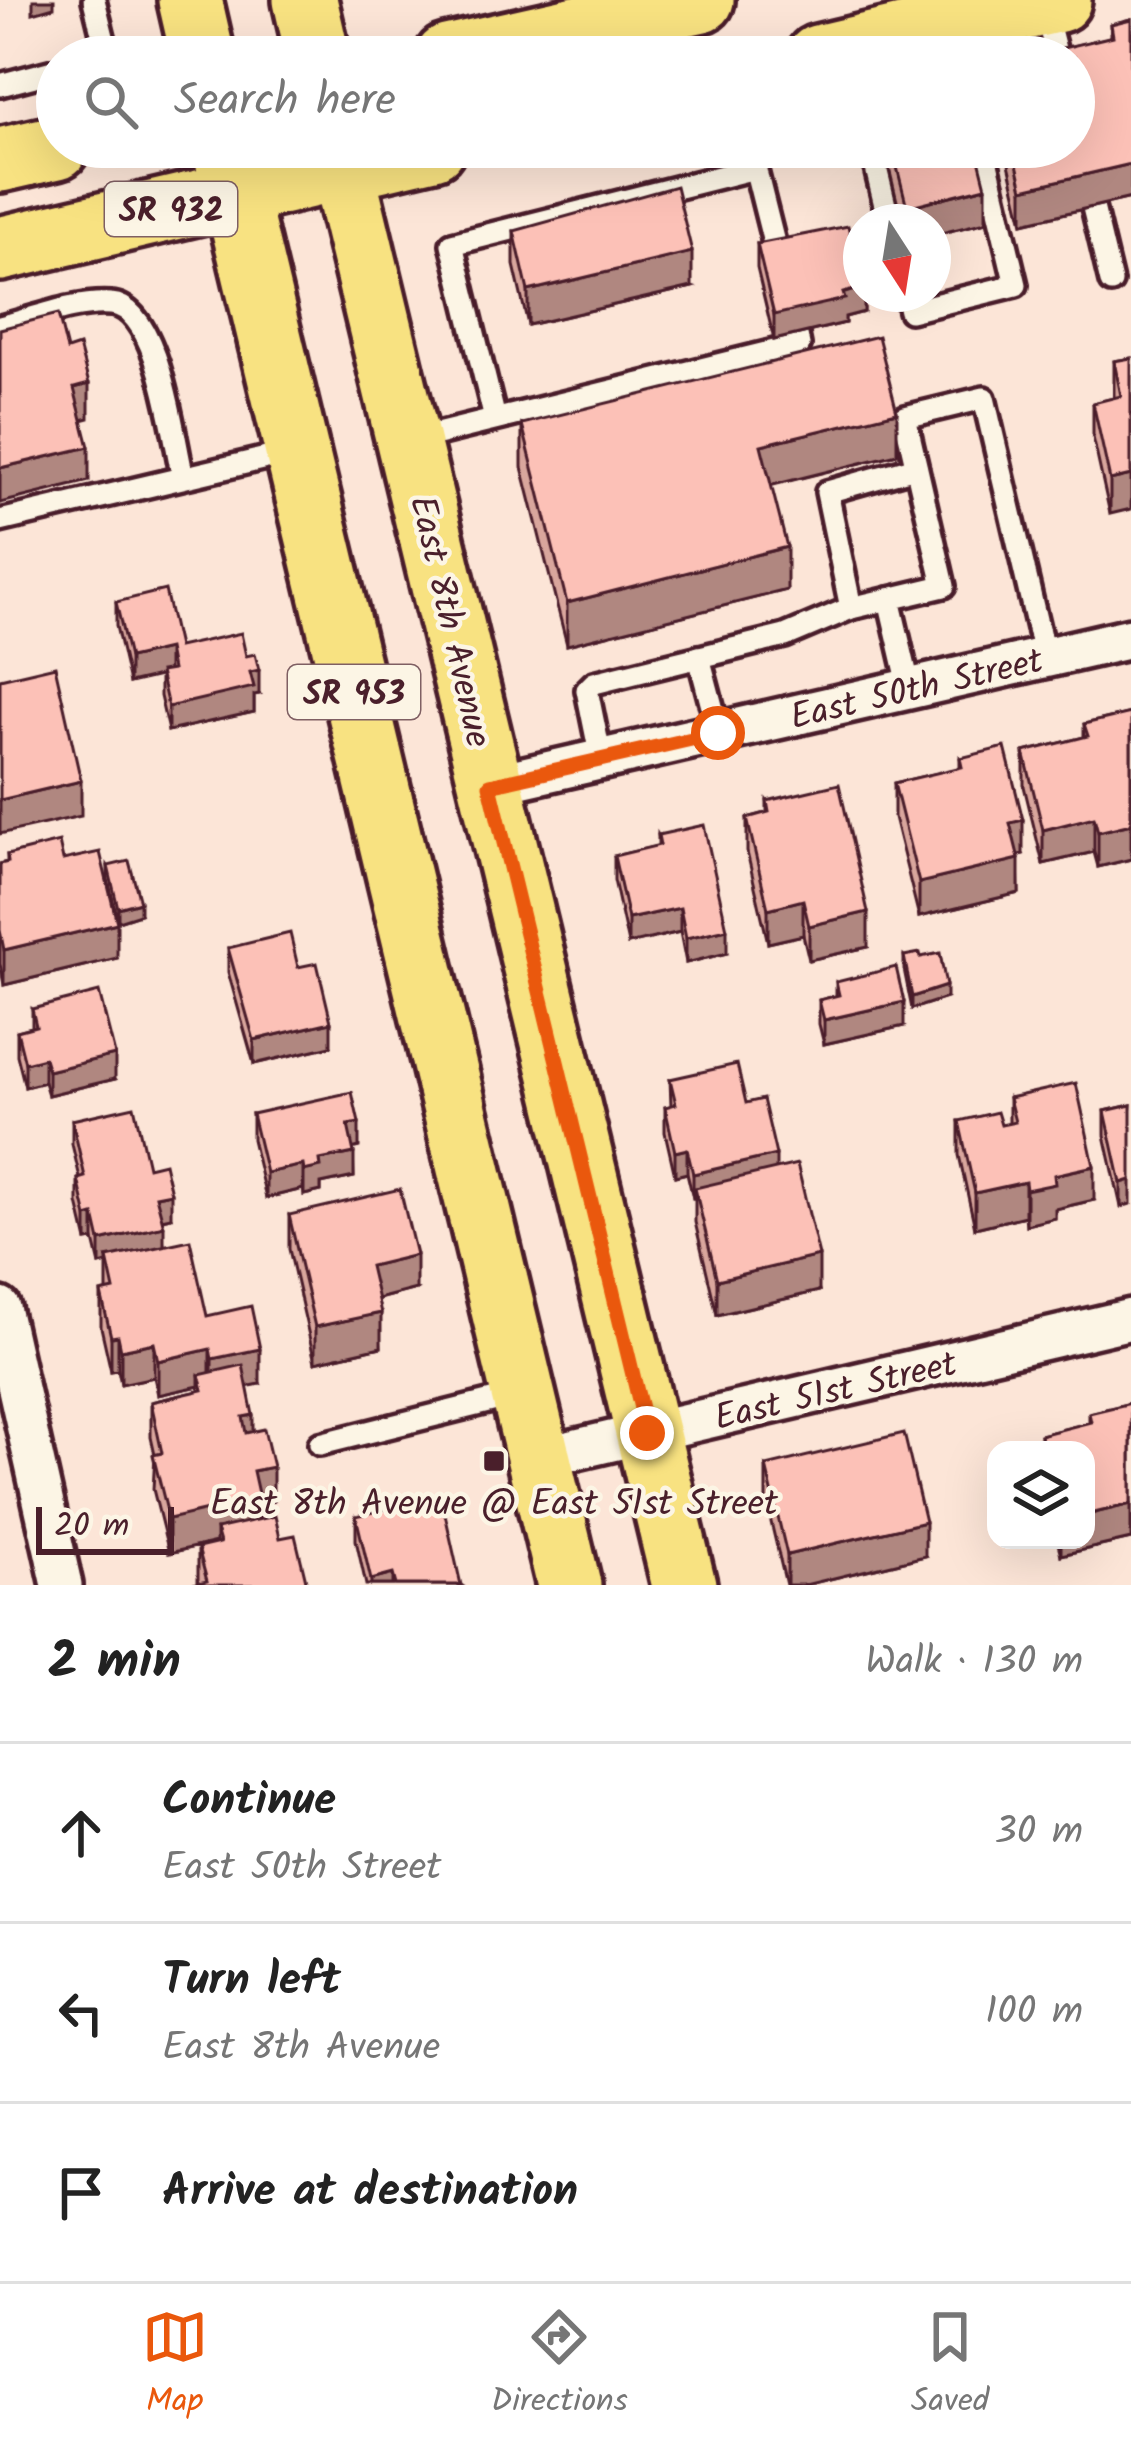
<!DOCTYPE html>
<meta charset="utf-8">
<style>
body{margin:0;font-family:Kalam,sans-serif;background:#f2f2f2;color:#222}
.controls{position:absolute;right:36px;bottom:36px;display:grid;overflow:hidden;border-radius:24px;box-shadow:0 12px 48px #0002}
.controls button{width:108px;height:108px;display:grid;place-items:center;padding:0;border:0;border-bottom:3px solid #e0e0e0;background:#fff;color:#222;font:60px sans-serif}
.compass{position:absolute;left:843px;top:204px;width:108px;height:108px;border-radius:50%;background:#fff;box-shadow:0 12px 48px #0002;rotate:168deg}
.scale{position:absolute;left:36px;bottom:30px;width:138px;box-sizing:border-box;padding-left:12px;border:6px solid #4a1f2b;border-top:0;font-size:33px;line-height:42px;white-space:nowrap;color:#4a1f2b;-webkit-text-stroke:9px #fcf5e5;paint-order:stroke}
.stop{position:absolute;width:36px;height:36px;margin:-27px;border:9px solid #ea580c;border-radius:50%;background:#fff}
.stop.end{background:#ea580c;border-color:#fff;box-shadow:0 3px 12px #0008}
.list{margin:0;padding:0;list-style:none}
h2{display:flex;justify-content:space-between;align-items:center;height:156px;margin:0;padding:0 48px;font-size:51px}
h2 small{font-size:39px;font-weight:400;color:#767676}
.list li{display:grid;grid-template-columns:78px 1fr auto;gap:36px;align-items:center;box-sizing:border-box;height:180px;padding:0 48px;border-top:3px solid #e0e0e0}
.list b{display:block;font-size:45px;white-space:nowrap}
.list p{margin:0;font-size:39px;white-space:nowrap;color:#767676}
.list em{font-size:39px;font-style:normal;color:#767676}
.icon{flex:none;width:66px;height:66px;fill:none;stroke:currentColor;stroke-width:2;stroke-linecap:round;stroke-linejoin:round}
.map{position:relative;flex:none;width:1131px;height:1585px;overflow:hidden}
.search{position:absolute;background:#fff;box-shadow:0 12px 48px #0002;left:36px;right:36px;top:36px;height:132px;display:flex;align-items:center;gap:30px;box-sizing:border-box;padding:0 42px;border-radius:66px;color:#767676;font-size:45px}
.sheet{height:696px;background:#fff}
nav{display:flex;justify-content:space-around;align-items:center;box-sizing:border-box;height:168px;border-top:3px solid #e0e0e0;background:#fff;font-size:33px;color:#767676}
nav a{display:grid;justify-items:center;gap:6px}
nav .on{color:#ea580c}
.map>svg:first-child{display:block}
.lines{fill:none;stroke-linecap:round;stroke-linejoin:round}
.lane-casing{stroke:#4a1f2b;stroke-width:30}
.street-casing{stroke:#4a1f2b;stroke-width:48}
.primary-casing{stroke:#4a1f2b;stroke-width:72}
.lane{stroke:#fcf5e5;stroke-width:21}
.street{stroke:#fcf5e5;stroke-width:39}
.primary{stroke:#f8e281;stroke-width:63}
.wall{fill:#d9a69d;stroke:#4a1f2b;stroke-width:3}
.shaded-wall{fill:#b08780;stroke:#4a1f2b;stroke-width:3}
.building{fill:#fcc1b7;stroke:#4a1f2b;stroke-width:3}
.route{stroke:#ea580c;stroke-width:15}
.poi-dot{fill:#4a1f2b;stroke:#fcf5e5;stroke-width:4.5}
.labels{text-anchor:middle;stroke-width:9;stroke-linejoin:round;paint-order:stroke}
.shield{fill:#fcf5e5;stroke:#7f5f63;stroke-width:3}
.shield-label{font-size:33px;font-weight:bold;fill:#4a1f2b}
.street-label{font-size:36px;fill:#4a1f2b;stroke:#fcf5e5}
.poi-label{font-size:36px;fill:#4a1f2b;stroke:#fcf5e5}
</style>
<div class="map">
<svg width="1131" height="1585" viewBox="0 0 1131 1585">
<rect width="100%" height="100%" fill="#fce5d7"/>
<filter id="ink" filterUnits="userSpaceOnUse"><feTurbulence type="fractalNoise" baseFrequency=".00833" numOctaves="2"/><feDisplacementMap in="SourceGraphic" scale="24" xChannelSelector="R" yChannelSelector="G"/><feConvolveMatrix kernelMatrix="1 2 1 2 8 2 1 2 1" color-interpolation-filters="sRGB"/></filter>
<g filter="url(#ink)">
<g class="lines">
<g class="lane-casing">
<g id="lane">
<path d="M 94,0 L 108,57"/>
<path d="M 1045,10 L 1057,57"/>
<path d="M 0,85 L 57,70"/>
<path d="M 750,147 L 779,263"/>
<path d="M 871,147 L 889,222"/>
<path d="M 1093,207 L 1111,282"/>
<path d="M 906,294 L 910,311 L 1016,285 L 983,147"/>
<path d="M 0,327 C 33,319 77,301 111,304 C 159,307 173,437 183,477"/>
<path d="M 495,419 L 452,244 L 755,168"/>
<path d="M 413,440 L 799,345 L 797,335"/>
<path d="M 0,521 L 292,452"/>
<path d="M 889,599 L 851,608 L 827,492 L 916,467"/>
<path d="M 699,657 L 719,733"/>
<path d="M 910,689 L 889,599 L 944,586 L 905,417 L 984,398 L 1045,658"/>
<path d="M 601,759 L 587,690 L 594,683 L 785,636 L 851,608"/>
<path d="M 320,1444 L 516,1395"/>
</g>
</g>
<g class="street-casing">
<g id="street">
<path d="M 490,785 L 1131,638"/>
<path d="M 0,1308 L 62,1585"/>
<path d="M 539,1458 L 1131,1319"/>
</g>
</g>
<g class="primary-casing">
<g id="primary">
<path d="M 190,0 L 203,57"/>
<path d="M 305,0 L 318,57"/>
<path d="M 447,57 L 702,0"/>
<path d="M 818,57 L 1059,0"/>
<path d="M 224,147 L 569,1585"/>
<path d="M 337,147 L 684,1585"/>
<path d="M 0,160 L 57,147"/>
<path d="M 0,249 L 433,147"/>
</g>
</g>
<use href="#lane" class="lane"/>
<use href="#street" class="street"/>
<use href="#primary" class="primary"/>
</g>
<g class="wall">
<path d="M 1131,19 L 1131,198 L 1023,223 L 1005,147 L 1074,147 L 1074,57 L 1025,57 L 1111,37 L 1111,24 Z"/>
<path d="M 884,147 L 976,147 L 986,222 L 933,235 L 933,222 L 902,222 Z"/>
<path d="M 514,231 L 692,287 L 528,325 L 514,265 Z"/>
<path d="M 757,244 L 864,294 L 864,312 L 845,317 L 845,323 L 774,340 L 757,268 Z"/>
<path d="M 1131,358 L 1110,514 L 1093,437 L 1093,403 L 1114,398 L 1114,361 Z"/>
<path d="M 522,424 L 897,454 L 771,485 L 787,590 L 567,645 L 522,467 Z"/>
<path d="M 116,602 L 178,647 L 259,694 L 254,695 L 254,712 L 168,731 L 160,696 L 160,675 L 129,683 L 116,626 Z"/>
<path d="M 1131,713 L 1131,859 L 1098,867 L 1094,852 L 1043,864 L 1024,786 L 1024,752 L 1084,737 L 1084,724 Z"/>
<path d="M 960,758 L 1023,854 L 1018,855 L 1019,893 L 919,917 L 894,817 L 894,783 L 960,768 Z"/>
<path d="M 767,801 L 868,947 L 809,960 L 803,935 L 768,943 L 747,852 L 747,818 L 767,813 Z"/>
<path d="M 658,835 L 727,953 L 686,963 L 680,932 L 628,944 L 614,880 L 614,856 L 658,846 Z"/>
<path d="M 7,855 L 63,860 L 117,958 L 4,985 L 0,964 L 0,864 L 7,862 Z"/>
<path d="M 108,866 L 140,914 L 118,921 L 108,879 Z"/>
<path d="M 228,948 L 298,967 L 331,1046 L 254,1064 L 228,972 Z"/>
<path d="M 904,956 L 946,998 L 912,1009 L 904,969 Z"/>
<path d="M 836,982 L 904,1026 L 824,1044 L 819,1024 L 819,1000 L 836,996 Z"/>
<path d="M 32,1009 L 115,1079 L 48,1095 L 44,1082 L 25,1087 L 17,1055 L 17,1031 L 32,1027 Z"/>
<path d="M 670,1079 L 746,1103 L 776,1169 L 819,1291 L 717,1315 L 695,1222 L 695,1198 L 693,1198 L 687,1173 L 675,1176 L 665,1132 L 665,1107 L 671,1106 Z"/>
<path d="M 1009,1098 L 1094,1200 L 1055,1209 L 1055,1218 L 1026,1225 L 1025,1216 L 975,1228 L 959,1155 L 959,1121 L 1001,1125 L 1009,1124 Z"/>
<path d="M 1131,1105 L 1121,1207 L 1105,1135 L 1105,1111 Z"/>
<path d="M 252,1114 L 359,1147 L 353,1148 L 354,1177 L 321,1184 L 321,1191 L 304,1195 L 303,1189 L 266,1198 L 252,1139 Z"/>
<path d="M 72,1120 L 148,1167 L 171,1217 L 162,1219 L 164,1246 L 207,1316 L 260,1384 L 247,1386 L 253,1431 L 273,1501 L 259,1504 L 259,1520 L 280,1538 L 307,1585 L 198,1583 L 198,1548 L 216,1544 L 216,1542 L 169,1553 L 153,1489 L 155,1455 L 151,1437 L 151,1402 L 199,1391 L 199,1386 L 158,1395 L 154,1377 L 121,1384 L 118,1370 L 111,1371 L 101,1327 L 101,1293 L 107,1292 L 107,1263 L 100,1265 L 94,1240 L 87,1241 L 78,1203 L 78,1179 L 80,1178 L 72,1144 Z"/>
<path d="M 289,1215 L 416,1289 L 378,1299 L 381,1347 L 315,1362 L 289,1249 Z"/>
<path d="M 1131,1403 L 1131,1539 L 1061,1555 L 1057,1540 L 1086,1540 L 1086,1450 L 1040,1450 L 1040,1435 L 1089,1423 L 1089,1413 Z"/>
<path d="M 766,1466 L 925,1556 L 805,1585 L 786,1585 L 766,1501 Z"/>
<path d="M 356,1516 L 461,1585 L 366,1585 L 356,1540 Z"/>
</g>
<g class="shaded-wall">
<path d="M 33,0 L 54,0 L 54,7 L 33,13 Z"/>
<path d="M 1131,164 L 1131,198 L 1023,223 L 1023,189 Z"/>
<path d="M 986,187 L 986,222 L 933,235 L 933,222 L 907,222 L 907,207 Z"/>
<path d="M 692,252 L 692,287 L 528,325 L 528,291 Z"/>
<path d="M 861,288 L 861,294 L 864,294 L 864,312 L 845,317 L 845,323 L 774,340 L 774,315 Z"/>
<path d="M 89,384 L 89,418 L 74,422 L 74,388 Z"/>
<path d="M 897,412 L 897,454 L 761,488 L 761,445 Z"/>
<path d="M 89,447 L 89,481 L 0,503 L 0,468 Z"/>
<path d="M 1131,475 L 1131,509 L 1110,514 L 1110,480 Z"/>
<path d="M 787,547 L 787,590 L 567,645 L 567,603 Z"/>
<path d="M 168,649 L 168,674 L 129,683 L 129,658 Z"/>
<path d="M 259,670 L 259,694 L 254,695 L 254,712 L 168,731 L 168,707 L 250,672 Z"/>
<path d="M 81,781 L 81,816 L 0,834 L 0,800 Z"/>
<path d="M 1094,817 L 1094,852 L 1043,864 L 1043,830 Z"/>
<path d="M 1023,820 L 1023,854 L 1010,857 L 1010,823 Z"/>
<path d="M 1131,824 L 1131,859 L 1098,867 L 1098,832 Z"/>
<path d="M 1019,859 L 1019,893 L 919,917 L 919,883 Z"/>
<path d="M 803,900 L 803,935 L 768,943 L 768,909 Z"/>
<path d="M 140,902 L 140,914 L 118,921 L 118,908 Z"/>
<path d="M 680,908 L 680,932 L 628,944 L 628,919 Z"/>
<path d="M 868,912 L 868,947 L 809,960 L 809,926 Z"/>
<path d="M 117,923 L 117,958 L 4,985 L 4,950 Z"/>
<path d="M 727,929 L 727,953 L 686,963 L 686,938 Z"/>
<path d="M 946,986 L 946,998 L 912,1009 L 912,997 Z"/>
<path d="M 904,1002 L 904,1026 L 824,1044 L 824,1020 Z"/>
<path d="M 331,1022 L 331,1046 L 254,1064 L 254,1040 Z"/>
<path d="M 115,1055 L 115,1079 L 48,1095 L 48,1071 Z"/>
<path d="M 44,1058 L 44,1082 L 25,1087 L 25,1063 Z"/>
<path d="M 359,1123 L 359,1147 L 348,1150 L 348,1125 Z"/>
<path d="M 687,1149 L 687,1173 L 675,1176 L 675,1152 Z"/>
<path d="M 354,1153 L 354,1177 L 321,1184 L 321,1191 L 304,1195 L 304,1171 L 320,1160 Z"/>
<path d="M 776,1155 L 776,1179 L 695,1188 L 695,1198 L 693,1198 L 693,1174 Z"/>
<path d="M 303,1165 L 303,1189 L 266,1198 L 266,1173 Z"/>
<path d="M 1094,1166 L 1094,1200 L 1055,1209 L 1055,1218 L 1026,1225 L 1026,1190 L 1054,1175 Z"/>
<path d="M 1131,1180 L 1131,1204 L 1121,1207 L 1121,1183 Z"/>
<path d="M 1025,1182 L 1025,1216 L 975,1228 L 975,1193 Z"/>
<path d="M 171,1193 L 171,1217 L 156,1220 L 156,1196 Z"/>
<path d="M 94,1215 L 94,1240 L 87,1241 L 87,1217 Z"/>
<path d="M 164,1226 L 164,1251 L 107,1258 L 107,1263 L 100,1265 L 100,1241 Z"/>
<path d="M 416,1255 L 416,1289 L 370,1301 L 370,1266 Z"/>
<path d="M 819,1256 L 819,1291 L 717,1315 L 717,1280 Z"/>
<path d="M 381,1313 L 381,1347 L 315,1362 L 315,1327 Z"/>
<path d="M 118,1336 L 118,1370 L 111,1371 L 111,1337 Z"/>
<path d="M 154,1343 L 154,1377 L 121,1384 L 121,1350 Z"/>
<path d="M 210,1349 L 210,1383 L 199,1375 L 199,1386 L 158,1395 L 158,1361 Z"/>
<path d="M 260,1349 L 260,1384 L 212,1394 L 212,1359 Z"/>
<path d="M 253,1415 L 253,1449 L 243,1451 L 243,1417 Z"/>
<path d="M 273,1467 L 273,1501 L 259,1504 L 259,1533 L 216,1529 L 216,1542 L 169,1553 L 169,1519 L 253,1471 Z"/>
<path d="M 1131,1504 L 1131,1539 L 1061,1555 L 1061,1540 L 1086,1540 L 1086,1515 Z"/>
<path d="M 925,1522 L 925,1556 L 805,1585 L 787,1585 L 787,1555 Z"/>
<path d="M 393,1574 L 393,1585 L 371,1585 L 371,1580 Z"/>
</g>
<g class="building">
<path d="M 1131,19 L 1131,164 L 1023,189 L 1013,147 L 1074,147 L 1074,57 L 1025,57 L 1113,36 L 1111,24 Z"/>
<path d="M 892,147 L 976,147 L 986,187 L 907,207 Z"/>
<path d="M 676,186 L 692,252 L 528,291 L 514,231 Z"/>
<path d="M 848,226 L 861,277 L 861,288 L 843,293 L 845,299 L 774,315 L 757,244 Z"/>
<path d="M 58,314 L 67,350 L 79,346 L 89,384 L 74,388 L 89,447 L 0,468 L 0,329 Z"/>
<path d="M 878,336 L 897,412 L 761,445 L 787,547 L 567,603 L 522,424 Z"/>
<path d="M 1131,358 L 1131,475 L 1110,480 L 1093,403 L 1121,396 L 1114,361 Z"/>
<path d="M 165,590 L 178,647 L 241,633 L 246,656 L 255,654 L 259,670 L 250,672 L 254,687 L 168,707 L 160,672 L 172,670 L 168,649 L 129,658 L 116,602 Z"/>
<path d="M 55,666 L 81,781 L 0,800 L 0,679 Z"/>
<path d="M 1131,713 L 1131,824 L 1098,832 L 1094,817 L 1043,830 L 1024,752 L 1088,736 L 1084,724 Z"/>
<path d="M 1005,747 L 1023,820 L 1010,823 L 1019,859 L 919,883 L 894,783 L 962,767 L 960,758 Z"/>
<path d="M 839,784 L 868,912 L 809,926 L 803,900 L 768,909 L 747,818 L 769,812 L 767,801 Z"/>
<path d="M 704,825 L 727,929 L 686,938 L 680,908 L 628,919 L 614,856 L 660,845 L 658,835 Z"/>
<path d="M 59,842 L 63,860 L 100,852 L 117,923 L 4,950 L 0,930 L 0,864 L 8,862 L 7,855 Z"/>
<path d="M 129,861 L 140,902 L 118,908 L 108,866 Z"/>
<path d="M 290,933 L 298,967 L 317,963 L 331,1022 L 254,1040 L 228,948 Z"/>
<path d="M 920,953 L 921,957 L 940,953 L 946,986 L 912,997 L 904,956 Z"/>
<path d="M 896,967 L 904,1002 L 824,1020 L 819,1000 L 839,995 L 836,982 Z"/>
<path d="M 99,992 L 115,1055 L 48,1071 L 44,1058 L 25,1063 L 17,1031 L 36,1026 L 32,1009 Z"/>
<path d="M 737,1064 L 746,1103 L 763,1099 L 776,1155 L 693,1174 L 687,1149 L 675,1152 L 665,1107 L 676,1104 L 670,1079 Z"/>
<path d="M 1076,1083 L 1094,1166 L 1054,1175 L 1055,1184 L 1026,1190 L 1025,1182 L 975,1193 L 959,1121 L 997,1112 L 1001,1125 L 1015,1122 L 1009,1098 Z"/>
<path d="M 352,1092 L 359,1123 L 348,1125 L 354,1153 L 320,1160 L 321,1167 L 304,1171 L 303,1165 L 266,1173 L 252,1114 Z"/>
<path d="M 1131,1105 L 1131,1180 L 1121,1183 L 1105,1111 Z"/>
<path d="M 134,1106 L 148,1167 L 164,1163 L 171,1193 L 156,1196 L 164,1226 L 100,1241 L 94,1215 L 87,1217 L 78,1179 L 85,1177 L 72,1120 Z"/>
<path d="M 797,1164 L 819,1256 L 717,1280 L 695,1188 Z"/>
<path d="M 400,1189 L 416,1255 L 370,1266 L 381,1313 L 315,1327 L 289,1215 Z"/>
<path d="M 190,1240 L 207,1316 L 251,1306 L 260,1349 L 212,1359 L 210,1349 L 158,1361 L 154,1343 L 121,1350 L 118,1336 L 111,1337 L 101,1293 L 114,1290 L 107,1258 Z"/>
<path d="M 243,1365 L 253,1415 L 243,1417 L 246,1433 L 264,1429 L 273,1467 L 253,1471 L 259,1498 L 169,1519 L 153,1455 L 162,1453 L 151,1402 L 203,1390 L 199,1375 Z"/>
<path d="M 1131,1403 L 1131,1504 L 1086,1515 L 1086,1450 L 1044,1450 L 1040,1435 L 1091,1422 L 1089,1413 Z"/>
<path d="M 904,1433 L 925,1522 L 787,1555 L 766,1466 Z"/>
<path d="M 441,1496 L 461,1585 L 396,1585 L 393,1574 L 371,1580 L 356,1516 Z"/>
<path d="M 275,1516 L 280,1538 L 295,1535 L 307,1585 L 189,1585 L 207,1581 L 198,1548 L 220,1543 L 216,1529 Z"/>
</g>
</g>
<g class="lines" filter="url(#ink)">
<path class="route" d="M 647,1433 L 490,785 L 718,733"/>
</g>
<rect class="poi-dot" x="482" y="1449" width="24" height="24" rx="6"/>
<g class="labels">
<g class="shield">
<rect x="105" y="182" width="132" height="54" rx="9"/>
<rect x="288" y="665" width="132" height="54" rx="9"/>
</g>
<g class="shield-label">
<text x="171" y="221">SR 932</text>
<text x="354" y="704">SR 953</text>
</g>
<g class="street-label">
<text transform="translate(452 621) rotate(77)" y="13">East 8th Avenue</text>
<text transform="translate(916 687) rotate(-13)" y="13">East 50th Street</text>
<text transform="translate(835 1389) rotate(-13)" y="13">East 51st Street</text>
</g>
<g class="poi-label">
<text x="494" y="1515">East 8th Avenue @ East 51st Street</text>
</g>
</g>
</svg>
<div class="controls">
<button><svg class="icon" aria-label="layers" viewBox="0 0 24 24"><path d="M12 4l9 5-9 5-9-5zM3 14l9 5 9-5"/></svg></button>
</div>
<svg class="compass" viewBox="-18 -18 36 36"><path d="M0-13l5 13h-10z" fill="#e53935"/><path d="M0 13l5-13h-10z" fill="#767676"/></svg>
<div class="scale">20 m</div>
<div class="stop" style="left:718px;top:733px"></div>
<div class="stop end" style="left:647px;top:1433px"></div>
<div class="search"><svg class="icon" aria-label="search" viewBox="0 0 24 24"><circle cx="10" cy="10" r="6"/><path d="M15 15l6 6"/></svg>Search here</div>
</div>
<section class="sheet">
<h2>2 min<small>Walk · 130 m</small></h2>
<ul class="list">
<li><svg class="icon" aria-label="ahead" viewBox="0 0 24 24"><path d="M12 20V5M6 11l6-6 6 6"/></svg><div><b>Continue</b><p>East 50th Street</p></div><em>30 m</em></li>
<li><svg class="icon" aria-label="left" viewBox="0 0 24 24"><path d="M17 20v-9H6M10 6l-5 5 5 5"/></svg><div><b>Turn left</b><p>East 8th Avenue</p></div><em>100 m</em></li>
<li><svg class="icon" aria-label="arrive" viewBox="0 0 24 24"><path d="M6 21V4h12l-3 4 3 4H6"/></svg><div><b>Arrive at destination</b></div></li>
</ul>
</section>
<nav>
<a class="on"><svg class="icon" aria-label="map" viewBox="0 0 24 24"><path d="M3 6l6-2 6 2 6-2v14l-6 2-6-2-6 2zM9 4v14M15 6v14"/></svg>Map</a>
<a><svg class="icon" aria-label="directions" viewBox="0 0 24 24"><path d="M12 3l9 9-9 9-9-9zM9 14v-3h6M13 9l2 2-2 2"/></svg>Directions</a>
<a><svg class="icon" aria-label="saved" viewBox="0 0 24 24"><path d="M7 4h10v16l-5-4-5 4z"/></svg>Saved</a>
</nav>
